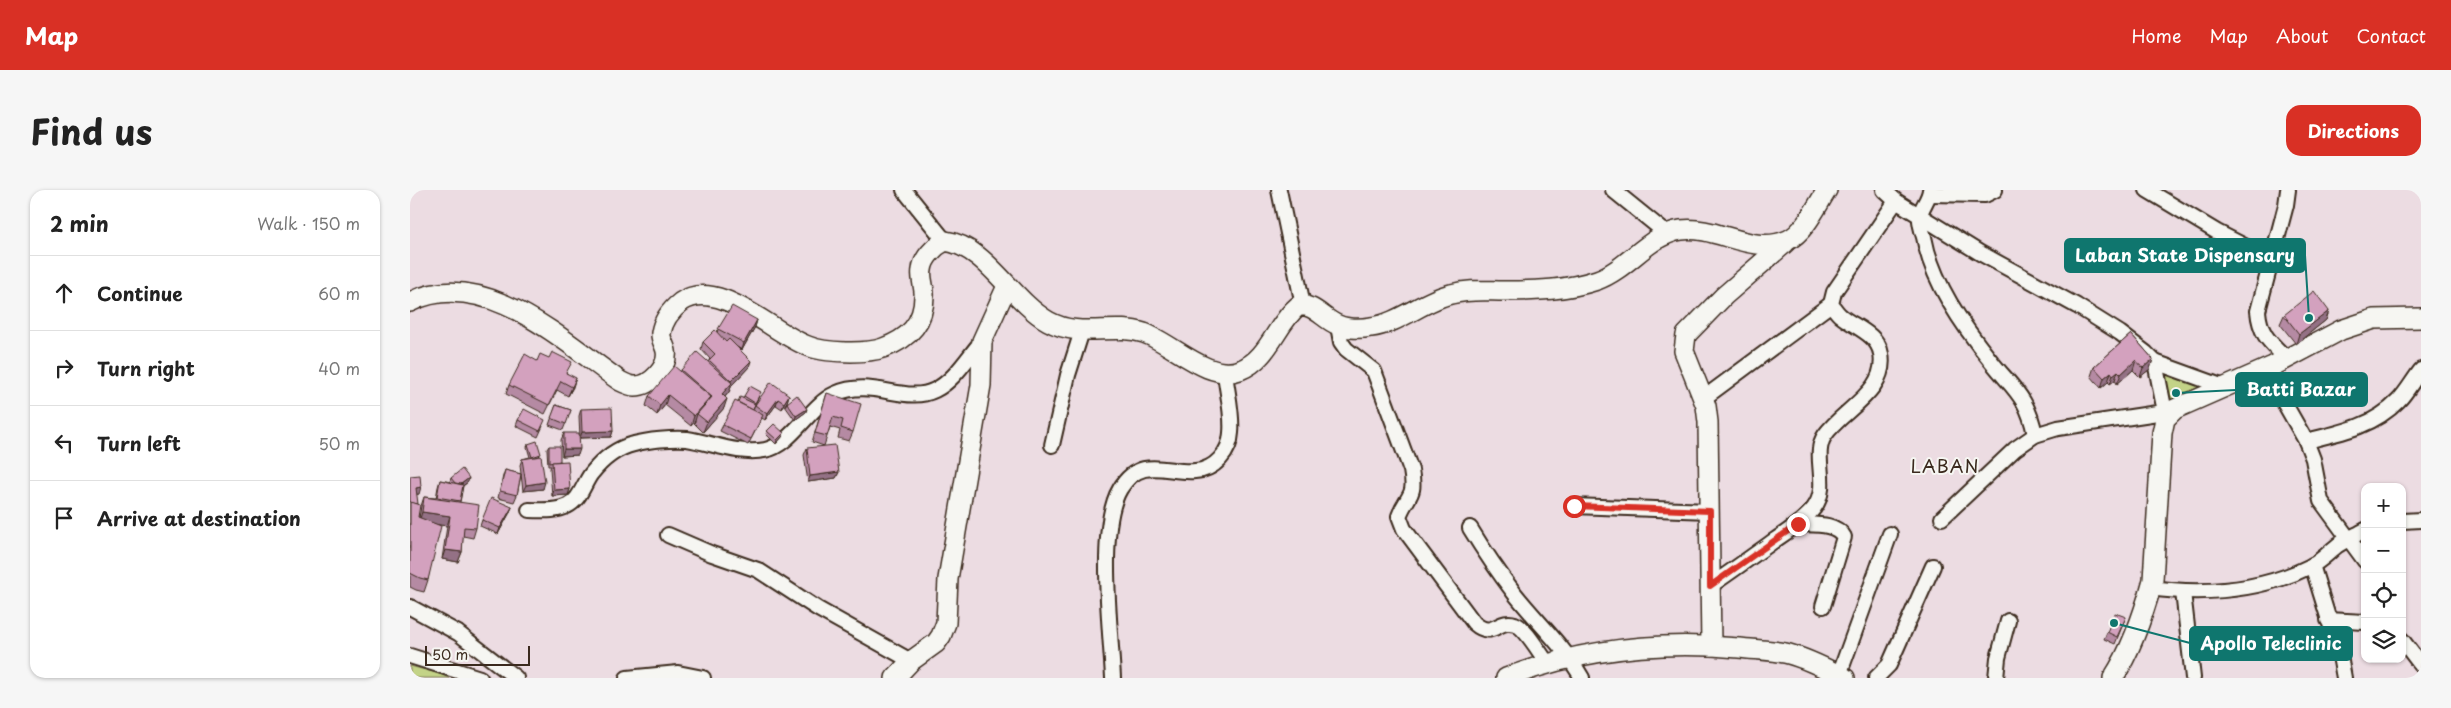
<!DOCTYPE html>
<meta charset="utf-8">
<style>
body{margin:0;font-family:"Playpen Sans",sans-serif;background:#f6f6f6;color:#222}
.controls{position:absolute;right:15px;bottom:15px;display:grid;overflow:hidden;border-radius:10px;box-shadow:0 1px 4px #0004}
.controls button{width:45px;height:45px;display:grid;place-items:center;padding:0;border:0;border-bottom:1px solid #e0e0e0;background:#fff;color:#222;font:25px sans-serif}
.scale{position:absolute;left:15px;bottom:12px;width:105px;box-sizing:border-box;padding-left:5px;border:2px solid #3b2a1e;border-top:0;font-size:14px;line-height:18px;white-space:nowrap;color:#3b2a1e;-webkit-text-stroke:4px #f6f6f2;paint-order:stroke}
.stop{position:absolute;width:15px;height:15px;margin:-11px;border:4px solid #d93025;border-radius:50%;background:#fff}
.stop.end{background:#d93025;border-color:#fff;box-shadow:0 1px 5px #0008}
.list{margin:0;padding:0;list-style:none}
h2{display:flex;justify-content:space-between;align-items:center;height:65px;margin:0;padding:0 20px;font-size:21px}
h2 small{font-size:16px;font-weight:400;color:#767676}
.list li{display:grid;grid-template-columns:32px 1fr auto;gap:15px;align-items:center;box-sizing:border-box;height:75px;padding:0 20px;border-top:1px solid #e0e0e0}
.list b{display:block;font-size:19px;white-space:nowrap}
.list em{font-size:16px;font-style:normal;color:#767676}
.icon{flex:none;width:28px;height:28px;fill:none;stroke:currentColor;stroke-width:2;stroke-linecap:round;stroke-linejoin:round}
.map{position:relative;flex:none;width:2011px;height:488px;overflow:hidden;border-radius:15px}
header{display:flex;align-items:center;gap:30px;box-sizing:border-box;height:70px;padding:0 25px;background:#d93025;color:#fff}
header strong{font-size:24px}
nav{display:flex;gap:28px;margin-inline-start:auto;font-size:18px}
.intro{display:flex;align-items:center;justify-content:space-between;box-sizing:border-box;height:120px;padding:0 30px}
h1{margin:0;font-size:35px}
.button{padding:12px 22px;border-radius:15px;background:#d93025;color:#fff;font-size:18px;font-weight:700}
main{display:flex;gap:30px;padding:0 30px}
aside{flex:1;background:#fff;border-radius:15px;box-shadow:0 1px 4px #0004}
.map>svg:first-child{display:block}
.green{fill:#c3d387;stroke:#7f7e52}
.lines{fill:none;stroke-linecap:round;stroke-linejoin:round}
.street-casing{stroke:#3b2a1e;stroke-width:18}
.secondary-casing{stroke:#3b2a1e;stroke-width:22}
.street{stroke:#f6f6f2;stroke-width:14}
.secondary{stroke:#f6f6f2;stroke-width:19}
.wall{fill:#b58aa3;stroke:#3b2a1e}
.shaded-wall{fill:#947185;stroke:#3b2a1e}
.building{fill:#d3a1be;stroke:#3b2a1e}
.route{stroke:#d93025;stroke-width:6}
.labels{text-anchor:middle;stroke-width:4;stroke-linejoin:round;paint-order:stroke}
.neighbourhood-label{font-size:18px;letter-spacing:1px;fill:#3b2a1e;stroke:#f6f6f2}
.leader{fill:none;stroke:#0f766e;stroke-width:2}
.callout-dot{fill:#0f766e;stroke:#f6f6f2;stroke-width:2}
.callout{fill:#0f766e;stroke:#0f766e;stroke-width:2}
.callout-label{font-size:18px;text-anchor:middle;font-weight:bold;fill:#fff}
</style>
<header>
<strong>Map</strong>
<nav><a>Home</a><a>Map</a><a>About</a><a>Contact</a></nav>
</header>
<div class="intro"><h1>Find us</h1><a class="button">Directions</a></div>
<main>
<aside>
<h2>2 min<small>Walk · 150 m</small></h2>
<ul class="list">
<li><svg class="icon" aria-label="ahead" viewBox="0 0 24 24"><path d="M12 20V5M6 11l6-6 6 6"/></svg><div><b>Continue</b></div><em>60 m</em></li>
<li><svg class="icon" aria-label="right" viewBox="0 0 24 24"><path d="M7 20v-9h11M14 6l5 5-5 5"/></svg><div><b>Turn right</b></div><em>40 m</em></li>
<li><svg class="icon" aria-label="left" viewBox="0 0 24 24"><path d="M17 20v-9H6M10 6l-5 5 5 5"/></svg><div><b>Turn left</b></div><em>50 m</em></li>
<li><svg class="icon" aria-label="arrive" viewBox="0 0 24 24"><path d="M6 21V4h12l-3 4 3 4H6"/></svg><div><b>Arrive at destination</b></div></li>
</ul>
</aside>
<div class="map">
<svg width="2011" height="488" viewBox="0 0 2011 488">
<rect width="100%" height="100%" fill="#ecdce2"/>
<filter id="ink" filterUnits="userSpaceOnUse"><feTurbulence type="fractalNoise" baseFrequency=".02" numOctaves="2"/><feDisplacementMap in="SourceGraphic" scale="10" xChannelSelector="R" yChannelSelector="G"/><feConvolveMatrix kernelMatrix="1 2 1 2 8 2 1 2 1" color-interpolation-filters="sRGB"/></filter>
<g filter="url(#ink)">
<g class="green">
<path d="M 1751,177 L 1796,193 L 1757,213 Z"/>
<path d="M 0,476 L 27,483 L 39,488 L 0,488 Z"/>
</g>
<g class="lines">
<g class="street-casing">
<g id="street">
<path d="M 494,0 L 535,51"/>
<path d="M 869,0 L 893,115"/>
<path d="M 1203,0 L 1256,43"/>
<path d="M 1474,0 L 1486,11 L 1570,63 L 1667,116 L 1710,143 L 1736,163 L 1745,172 L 1756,227"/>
<path d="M 1520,0 C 1519,9 1512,16 1510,25 C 1509,31 1512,41 1514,47 C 1522,92 1553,136 1581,171 C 1603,199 1618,207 1625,245"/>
<path d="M 1737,0 L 1807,42 L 1862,70"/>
<path d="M 1520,4 L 1575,5 L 1585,0"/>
<path d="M 928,136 L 931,152 L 936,159 L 964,181 L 1001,280 C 1006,308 998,303 989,326 L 994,339 L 1064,433 C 1083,450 1088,428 1105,434 C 1115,437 1131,465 1138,474"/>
<path d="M 1876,168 C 1860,152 1850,145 1848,121 L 1876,15 L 1878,0"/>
<path d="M 1745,172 L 1814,197"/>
<path d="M 1855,179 L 1896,251 L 1903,269 L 1911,311 L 1955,371"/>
<path d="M 1294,208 L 1421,114"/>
<path d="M 1896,251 C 1929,243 1963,237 1988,211 C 1997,202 2003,190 2011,180"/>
<path d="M 642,255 L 658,185 L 672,141"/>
<path d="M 1163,316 L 1300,321"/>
<path d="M 119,320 C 131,320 145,322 157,316 C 170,310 173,295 181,284 C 192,270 207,258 224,254 C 238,250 262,248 277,249 C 302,253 329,265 355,260 C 382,255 400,215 425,204 C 462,187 495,215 525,200 C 544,191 558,167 572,151"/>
<path d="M 1532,328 L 1605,259 L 1625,245 L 1648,238 L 1754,222"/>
<path d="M 1992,331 L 2011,330"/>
<path d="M 1388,334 C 1403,335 1426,332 1434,347 L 1413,416"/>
<path d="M 1060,338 C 1074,361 1089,383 1105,404 C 1128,433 1154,456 1172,488"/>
<path d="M 258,345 L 302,364 L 348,380 L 408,419 L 501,471"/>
<path d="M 1902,375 L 1930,466 L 1934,488"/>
<path d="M 1300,396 C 1322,381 1344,365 1365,350 C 1378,341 1394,331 1404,318 C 1421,295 1401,265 1415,245 C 1433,219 1478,201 1471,164 C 1468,144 1444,137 1431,126 C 1427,123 1424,118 1421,114 L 1424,102 L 1486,11"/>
<path d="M 1740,398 C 1794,405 1851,401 1901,376 C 1911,371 1919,362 1928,355 C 1936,350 1946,345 1955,340"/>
<path d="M 1773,402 L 1783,488"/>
<path d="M 0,417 L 48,443 L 106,488"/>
<path d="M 1918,430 L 1955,432"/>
<path d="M 1992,450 L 2011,475"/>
<path d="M 0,466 L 70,488"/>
<path d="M 1429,485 L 1480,344"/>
<path d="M 217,488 L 268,483 L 293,488"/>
<path d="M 703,488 C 701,441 687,337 710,299 C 731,264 758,284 785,281 C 805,280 820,262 821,243 C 823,224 817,202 815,183"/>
<path d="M 1466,488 L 1479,475 L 1523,376"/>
<path d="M 1586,488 L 1588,468 L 1598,431"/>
</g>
</g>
<g class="secondary-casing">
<g id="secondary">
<path d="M 0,112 C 74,75 154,152 210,191 C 214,193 220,196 224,196 C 240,197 259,177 256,161 C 255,155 250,149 251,143 C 253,130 261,120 271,112 C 308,86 364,144 398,156 C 414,163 456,164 473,158 C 498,149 514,134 514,106 C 515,98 510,88 512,80 C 513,68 525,56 535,51 C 576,56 602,111 638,131 C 670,149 702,133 734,143 C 762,153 799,192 830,180 C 859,169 866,134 888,116 C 904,113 914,130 928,135 C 937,139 951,139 961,137 C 988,134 1014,110 1041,104 C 1059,99 1076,101 1094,101 C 1126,101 1157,100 1187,90 C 1218,79 1238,45 1271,40 C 1307,35 1342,66 1378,50 C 1395,42 1407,15 1417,0"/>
<path d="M 1301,456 L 1298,232 L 1296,216 L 1274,161 L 1276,145 L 1314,106 L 1375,53"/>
<path d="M 485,488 L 501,471 L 526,453 L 531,446 L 536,433 L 538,389 L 571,195 L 572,151 L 597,96"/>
<path d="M 1096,488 C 1170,459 1251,451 1329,458 C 1345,460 1363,460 1379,464 C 1398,469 1417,479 1435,488"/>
<path d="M 1703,488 C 1722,459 1734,423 1743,390 L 1752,243 L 1755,229 L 1765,219 L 1863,176 L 1931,140 L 1964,129 L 2011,128"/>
</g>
</g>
<use href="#street" class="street"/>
<use href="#secondary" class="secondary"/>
</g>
<g class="wall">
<path d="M 1919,121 L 1916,130 L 1886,154 L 1870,134 L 1874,125 Z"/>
<path d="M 347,130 L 345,137 L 332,160 L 327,157 L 339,177 L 322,195 L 319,202 L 315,207 L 314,218 L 293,242 L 284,233 L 285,231 L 281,236 L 255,215 L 247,225 L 236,216 L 239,206 L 271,182 L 271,180 L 298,172 L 300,169 L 291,159 L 293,152 L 307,143 L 308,139 Z"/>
<path d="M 1721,144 L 1743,169 L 1740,179 L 1730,187 L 1723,180 L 1707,194 L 1705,190 L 1700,194 L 1698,192 L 1691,198 L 1681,186 L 1684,177 Z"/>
<path d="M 127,171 L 157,183 L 163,197 L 158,206 L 147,200 L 135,224 L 96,204 L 99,195 Z"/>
<path d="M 417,203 L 443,242 L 439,251 L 428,248 L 430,240 L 420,237 L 414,256 L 402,252 Z"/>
<path d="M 350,205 L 345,214 L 379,205 L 377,212 L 372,219 L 366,215 L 355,230 L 352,228 L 338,255 L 310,241 L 313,235 L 328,212 L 333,208 L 334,206 Z"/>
<path d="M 377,213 L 396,222 L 385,230 L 375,216 Z"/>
<path d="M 146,215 L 161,220 L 153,240 L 139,235 Z"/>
<path d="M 171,219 L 203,241 L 201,247 L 170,248 L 169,226 Z"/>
<path d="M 108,230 L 133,236 L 128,247 L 106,236 Z"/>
<path d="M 357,241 L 373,246 L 366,254 L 356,244 Z"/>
<path d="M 154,243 L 168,265 L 152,266 L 151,250 Z"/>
<path d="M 118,254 L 130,266 L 133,299 L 113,301 L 111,284 L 107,305 L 104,312 L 88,308 L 93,286 L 95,280 L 111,284 L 110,275 L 112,269 L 120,267 L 117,257 Z"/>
<path d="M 139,256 L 150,271 L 160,299 L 158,305 L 142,306 L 140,278 L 141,276 L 138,276 L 137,259 Z"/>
<path d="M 397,258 L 429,282 L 426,288 L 398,292 L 394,265 Z"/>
<path d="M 0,286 L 9,304 L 6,304 L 8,327 L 9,328 L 11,316 L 14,307 L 26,308 L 28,297 L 30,290 L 41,292 L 40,291 L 41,288 L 58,292 L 53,296 L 50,312 L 66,338 L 63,348 L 53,346 L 52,362 L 48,372 L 32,369 L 37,336 L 27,334 L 18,390 L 14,402 L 6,400 L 0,397 Z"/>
<path d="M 102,317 L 99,324 L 88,344 L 70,336 L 72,330 Z"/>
<path d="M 1716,427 L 1705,454 L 1694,449 L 1697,442 Z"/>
</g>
<g class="shaded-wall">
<path d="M 1919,121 L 1916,130 L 1886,154 L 1889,144 Z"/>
<path d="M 347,130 L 345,137 L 332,160 L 334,153 Z"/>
<path d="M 1743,169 L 1740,179 L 1730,187 L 1733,178 Z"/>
<path d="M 1726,170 L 1723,180 L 1707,194 L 1711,184 Z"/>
<path d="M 341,171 L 339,177 L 322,195 L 319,202 L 309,214 L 312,204 L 320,196 L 321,191 Z"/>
<path d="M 1708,181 L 1705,190 L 1700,194 L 1703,185 Z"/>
<path d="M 1701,182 L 1698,192 L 1691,198 L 1694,188 Z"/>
<path d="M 166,188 L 163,197 L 158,206 Z"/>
<path d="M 258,205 L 255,215 L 247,225 L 250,215 Z"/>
<path d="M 379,205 L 377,212 L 372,219 L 374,213 Z"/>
<path d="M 301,207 L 297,216 L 287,224 L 285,231 L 281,236 L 284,226 Z"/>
<path d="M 317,209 L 314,218 L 293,242 L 297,232 Z"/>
<path d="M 368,209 L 366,215 L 355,230 L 357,224 Z"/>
<path d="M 397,219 L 396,222 L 385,230 L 386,226 Z"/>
<path d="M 203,241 L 201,247 L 170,248 L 172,242 Z"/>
<path d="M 374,243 L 373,246 L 366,254 L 367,250 Z"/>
<path d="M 154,259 L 170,259 L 168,265 L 152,266 Z"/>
<path d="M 429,282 L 426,288 L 398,292 L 400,286 Z"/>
<path d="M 59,288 L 58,292 L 47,300 L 48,297 Z"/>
<path d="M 135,292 L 133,299 L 113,301 L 116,295 Z"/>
<path d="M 11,297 L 9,304 L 3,305 L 6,298 Z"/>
<path d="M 160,299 L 158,305 L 142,306 L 144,300 Z"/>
<path d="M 102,317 L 99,324 L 88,344 L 90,338 Z"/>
<path d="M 12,322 L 40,326 L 37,336 L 9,332 Z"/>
<path d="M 35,360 L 52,362 L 48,372 L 32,369 Z"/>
</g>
<g class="building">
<path d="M 1904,101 L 1919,121 L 1889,144 L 1874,125 Z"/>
<path d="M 322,116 L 347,130 L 334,153 L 308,139 Z"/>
<path d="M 305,140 L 316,152 L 319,149 L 341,171 L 321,191 L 299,170 L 305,164 L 293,152 Z"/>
<path d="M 1721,144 L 1743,169 L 1733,178 L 1726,170 L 1711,184 L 1708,181 L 1703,185 L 1701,182 L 1694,188 L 1684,177 Z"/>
<path d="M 142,162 L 162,172 L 156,183 L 166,188 L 162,197 L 151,191 L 139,215 L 99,195 L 115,164 L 127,171 L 130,164 L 139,168 Z"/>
<path d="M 287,162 L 322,193 L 312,204 L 317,209 L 297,232 L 287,224 L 302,207 L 271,180 Z"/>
<path d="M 264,176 L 301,207 L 284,226 L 258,205 L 250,215 L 239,206 Z"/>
<path d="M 361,192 L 379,205 L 374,213 L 368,209 L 357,224 L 345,215 Z"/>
<path d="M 340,196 L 351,202 L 345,213 L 334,206 Z"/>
<path d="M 417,203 L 451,214 L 443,242 L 431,238 L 433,230 L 423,227 L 417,246 L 405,243 Z"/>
<path d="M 387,205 L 397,219 L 386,226 L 377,213 Z"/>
<path d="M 330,207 L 345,214 L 343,220 L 328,212 Z"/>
<path d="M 325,211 L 353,225 L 341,249 L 313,235 Z"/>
<path d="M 146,215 L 161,220 L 156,234 L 141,228 Z"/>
<path d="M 202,218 L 203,241 L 172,242 L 171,219 Z"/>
<path d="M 114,219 L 135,230 L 130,241 L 108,230 Z"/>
<path d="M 364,234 L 374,243 L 367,250 L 357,241 Z"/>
<path d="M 154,243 L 169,243 L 170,259 L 154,259 Z"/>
<path d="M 127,251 L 131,264 L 122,267 L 118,254 Z"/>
<path d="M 425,255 L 429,282 L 400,286 L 397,258 Z"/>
<path d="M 139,256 L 150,256 L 150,271 L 139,273 Z"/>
<path d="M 131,266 L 135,292 L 116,295 L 112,269 Z"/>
<path d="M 158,271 L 160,299 L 144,300 L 142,272 Z"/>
<path d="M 52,279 L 59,288 L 51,294 L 45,293 L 41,288 Z"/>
<path d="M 95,280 L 111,284 L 107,305 L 90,301 Z"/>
<path d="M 10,285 L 11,297 L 6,298 L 8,314 L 0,312 L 0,286 Z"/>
<path d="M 30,290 L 53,295 L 50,311 L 27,307 Z"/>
<path d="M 14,307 L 69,315 L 66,338 L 54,337 L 52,362 L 35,360 L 40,326 L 12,322 Z"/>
<path d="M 81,308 L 102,317 L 90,338 L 72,330 Z"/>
<path d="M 0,312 L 10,315 L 8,327 L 31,336 L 18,390 L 10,388 L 0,383 Z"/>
<path d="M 1705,423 L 1716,427 L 1707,447 L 1697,442 Z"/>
</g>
</g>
<g class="lines" filter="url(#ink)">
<path class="route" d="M 1164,316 L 1300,321 L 1300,396 L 1388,334"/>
</g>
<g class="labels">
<g class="neighbourhood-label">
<text x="1535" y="283">LABAN</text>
</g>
</g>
<path class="leader" d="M1899 128L1895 65M1766 203L1826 200M1704 433L1780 453"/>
<g class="callout-dot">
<circle cx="1899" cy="128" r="5"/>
<circle cx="1766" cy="203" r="5"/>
<circle cx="1704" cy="433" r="5"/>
</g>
<g class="callout">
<rect x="1655" y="49" width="240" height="33" rx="5"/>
<rect x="1826" y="183" width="131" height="33" rx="5"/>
<rect x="1780" y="437" width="162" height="33" rx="5"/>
</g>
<g class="callout-label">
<text x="1775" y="72">Laban State Dispensary</text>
<text x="1891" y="206">Batti Bazar</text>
<text x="1861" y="460">Apollo Teleclinic</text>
</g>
</svg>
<div class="controls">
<button>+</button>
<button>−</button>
<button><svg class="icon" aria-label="locate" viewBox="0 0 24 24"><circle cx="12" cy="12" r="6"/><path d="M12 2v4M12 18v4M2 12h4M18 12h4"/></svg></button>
<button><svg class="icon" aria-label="layers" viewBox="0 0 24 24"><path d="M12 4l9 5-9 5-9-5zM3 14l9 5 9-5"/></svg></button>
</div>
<div class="scale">50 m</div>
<div class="stop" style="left:1164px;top:316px"></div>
<div class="stop end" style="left:1388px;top:334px"></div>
</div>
</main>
